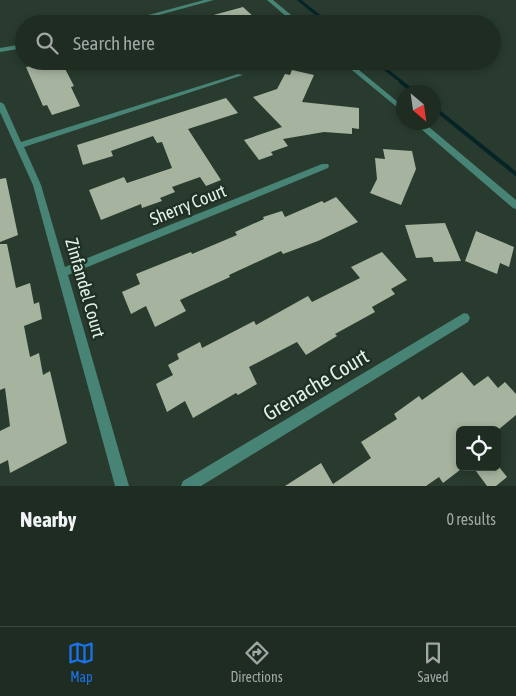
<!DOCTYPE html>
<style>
body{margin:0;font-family:"Asap Condensed",sans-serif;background:#26342a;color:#f1f3f6}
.controls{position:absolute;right:15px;bottom:15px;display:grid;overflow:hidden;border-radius:8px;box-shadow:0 2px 8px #0003}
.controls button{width:45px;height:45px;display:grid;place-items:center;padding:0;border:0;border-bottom:1px solid #3c4840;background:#1e2c22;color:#f1f3f6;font:25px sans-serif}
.compass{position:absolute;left:396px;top:85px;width:45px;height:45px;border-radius:50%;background:#1e2c22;box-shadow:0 2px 8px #0003;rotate:151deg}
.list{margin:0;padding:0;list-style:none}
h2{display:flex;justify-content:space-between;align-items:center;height:65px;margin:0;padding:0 20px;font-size:21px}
h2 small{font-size:16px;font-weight:400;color:#a1a7a5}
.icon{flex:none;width:28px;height:28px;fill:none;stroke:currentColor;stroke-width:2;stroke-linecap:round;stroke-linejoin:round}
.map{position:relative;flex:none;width:516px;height:486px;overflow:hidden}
.search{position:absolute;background:#1e2c22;box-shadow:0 2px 8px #0003;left:15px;right:15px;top:15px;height:55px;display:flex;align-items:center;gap:12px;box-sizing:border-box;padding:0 18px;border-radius:28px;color:#a1a7a5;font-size:19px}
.sheet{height:140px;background:#1e2c22}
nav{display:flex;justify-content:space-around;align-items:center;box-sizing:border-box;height:70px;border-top:1px solid #3c4840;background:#1e2c22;font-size:14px;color:#a1a7a5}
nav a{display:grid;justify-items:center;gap:2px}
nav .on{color:#1a73e8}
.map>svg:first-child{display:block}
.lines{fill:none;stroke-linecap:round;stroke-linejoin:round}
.stream-far1{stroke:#062426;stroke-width:3}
.stream{stroke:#062426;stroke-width:4}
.building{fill:#a6b39e}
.minor{fill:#488476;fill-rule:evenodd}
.labels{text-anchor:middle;stroke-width:5;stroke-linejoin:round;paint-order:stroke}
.street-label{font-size:18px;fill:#e4f0e7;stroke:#1e3124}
.near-street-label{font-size:21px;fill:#e4f0e7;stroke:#1e3124}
</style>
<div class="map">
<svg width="516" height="486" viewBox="0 0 516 486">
<rect width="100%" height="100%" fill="#283b2e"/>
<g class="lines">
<g class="stream-far1">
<path d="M 299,0 L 329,24"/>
<path d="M 375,61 L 403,83"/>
</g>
<g class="stream">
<path d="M 401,82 L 414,92"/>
<path d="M 434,108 L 516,174"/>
</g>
</g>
<g class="building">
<path d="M 243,7 L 255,18 L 234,24 L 200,24 L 199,19 Z"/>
<path d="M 29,61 L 61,61 L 74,86 L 71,87 L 80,106 L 52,115 L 47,105 L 43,106 L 26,67 L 31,66 Z"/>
<path d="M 292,70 L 314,75 L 302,102 L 359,108 L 359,129 L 352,128 L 352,134 L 324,132 L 283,139 L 288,146 L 271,152 L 273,155 L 259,160 L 244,140 L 282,127 L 253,97 L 277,89 L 285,74 L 290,75 Z"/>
<path d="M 226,98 L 238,113 L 188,129 L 221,180 L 206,186 L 200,177 L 172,187 L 175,192 L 160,198 L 162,201 L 142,208 L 141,204 L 101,220 L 89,190 L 124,177 L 127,183 L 172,168 L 162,142 L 157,143 L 153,136 L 111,151 L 113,156 L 83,165 L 77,145 Z"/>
<path d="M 383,149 L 412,151 L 416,169 L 401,205 L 370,193 L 377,179 L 375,158 L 385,159 Z"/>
<path d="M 6,178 L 18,235 L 0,242 L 0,179 Z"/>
<path d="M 336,197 L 358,222 L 318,241 L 283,254 L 281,251 L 229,275 L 230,277 L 180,300 L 186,311 L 155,327 L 146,306 L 131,314 L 122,292 L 140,284 L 136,274 L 191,252 L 192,254 L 237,235 L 235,232 L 264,219 L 263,217 L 282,211 L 285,217 L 322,201 L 324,203 Z"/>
<path d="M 445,223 L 461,261 L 434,262 L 432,257 L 416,258 L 405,225 Z"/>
<path d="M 476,231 L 514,247 L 509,267 L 500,263 L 497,274 L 465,261 Z"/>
<path d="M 0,244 L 7,244 L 16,288 L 30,283 L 34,304 L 39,302 L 42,319 L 24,326 L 30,357 L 39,353 L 43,375 L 50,371 L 67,443 L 10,473 L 8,460 L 0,464 L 0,431 L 10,426 L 5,388 L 0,390 Z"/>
<path d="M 382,252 L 407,280 L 391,289 L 395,294 L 372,307 L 375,312 L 335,334 L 337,336 L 306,355 L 297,342 L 249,367 L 257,384 L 238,395 L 236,393 L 193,418 L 185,401 L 167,412 L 156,384 L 173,375 L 168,365 L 179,359 L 177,354 L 200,342 L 202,348 L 254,321 L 256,325 L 308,296 L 312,302 L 360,278 L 351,267 Z"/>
<path d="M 462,372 L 474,386 L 488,376 L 498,388 L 505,382 L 516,394 L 516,415 L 498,430 L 460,430 L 460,470 L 443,483 L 439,477 L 426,486 L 285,486 L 321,463 L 333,484 L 371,458 L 361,442 L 397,419 L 394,414 L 419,396 L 422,400 Z"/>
<path d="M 473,467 L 499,467 L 507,477 L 496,486 L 487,486 Z"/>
</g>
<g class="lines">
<g class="minor">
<path d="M 204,0 L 214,0 L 126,24 L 115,24 Z"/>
<path d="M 267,0 L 273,0 L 302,24 L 295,24 Z"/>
<path d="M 24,44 L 24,48 L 0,52 L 0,48 Z"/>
<path d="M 341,61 L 348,61 L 404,107 L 404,113 Z"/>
<path d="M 238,74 L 243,75 L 24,147 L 41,185 L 65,267 L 322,164 L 328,164 L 329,166 L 328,168 L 68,275 L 129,486 L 115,486 L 33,185 L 0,112 L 0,102 L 4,104 L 21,142 Z"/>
<path d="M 413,122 L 423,122 L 516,200 L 516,209 L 513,208 Z"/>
<path d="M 464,313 L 468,314 L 470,318 L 468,322 L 201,486 L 181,486 L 183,481 Z"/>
</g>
</g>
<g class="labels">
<g class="street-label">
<text transform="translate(188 205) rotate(-22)" y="6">Sherry Court</text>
<text transform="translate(85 288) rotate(74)" y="6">Zinfandel Court</text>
</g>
<g class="near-street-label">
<text transform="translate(316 385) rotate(-31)" y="7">Grenache Court</text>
</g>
</g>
</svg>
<div class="controls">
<button><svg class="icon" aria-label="locate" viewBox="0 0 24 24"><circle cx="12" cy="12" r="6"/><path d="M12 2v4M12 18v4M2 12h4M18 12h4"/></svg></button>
</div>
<svg class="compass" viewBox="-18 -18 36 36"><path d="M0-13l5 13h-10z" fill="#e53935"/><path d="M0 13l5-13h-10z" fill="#a1a7a5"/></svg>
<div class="search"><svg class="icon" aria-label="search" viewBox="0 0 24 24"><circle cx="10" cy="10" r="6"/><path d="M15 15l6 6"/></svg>Search here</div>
</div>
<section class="sheet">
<h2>Nearby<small>0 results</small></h2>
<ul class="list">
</ul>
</section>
<nav>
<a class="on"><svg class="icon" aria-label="map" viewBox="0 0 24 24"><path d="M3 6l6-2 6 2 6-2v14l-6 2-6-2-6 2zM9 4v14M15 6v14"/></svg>Map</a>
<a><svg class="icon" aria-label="directions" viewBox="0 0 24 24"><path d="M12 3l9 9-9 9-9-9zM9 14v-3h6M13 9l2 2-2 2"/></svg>Directions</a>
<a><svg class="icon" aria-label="saved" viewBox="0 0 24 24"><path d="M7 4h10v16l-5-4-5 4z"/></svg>Saved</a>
</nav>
